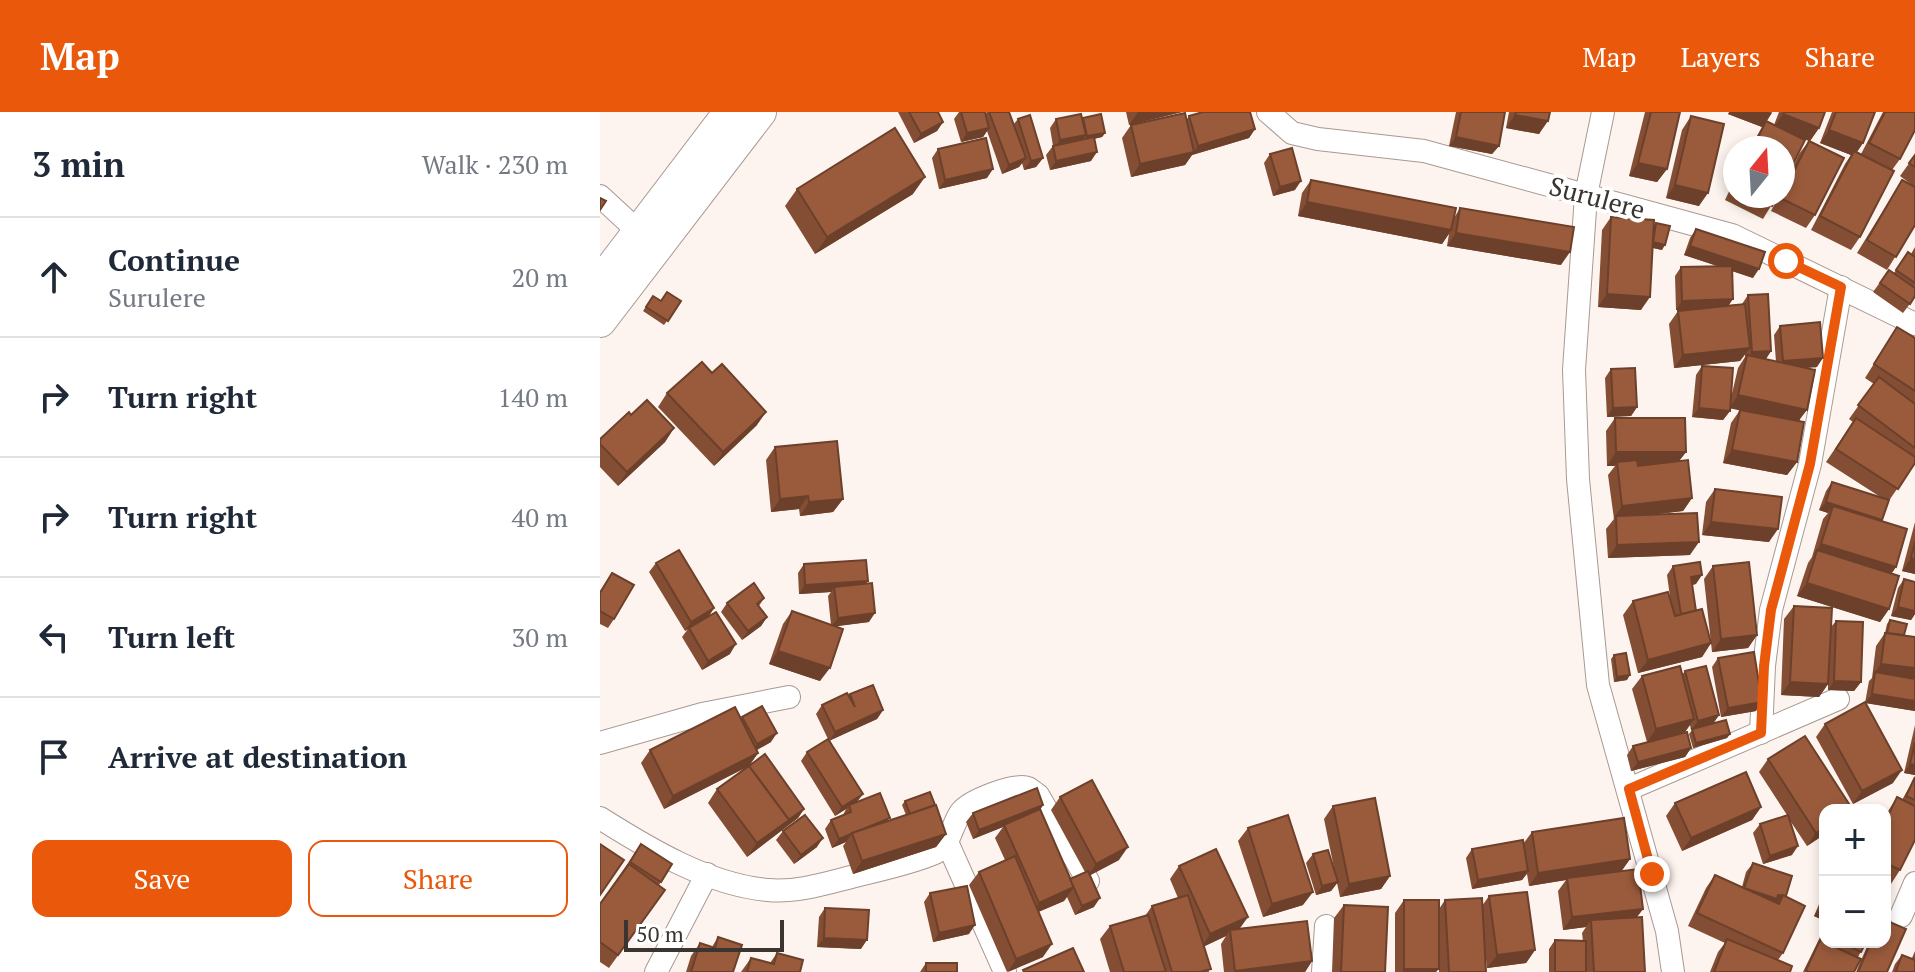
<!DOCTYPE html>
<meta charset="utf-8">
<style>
body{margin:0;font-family:"PT Serif",serif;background:#f2f2f3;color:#1f2937}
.controls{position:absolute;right:24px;bottom:24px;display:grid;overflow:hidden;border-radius:16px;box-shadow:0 4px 12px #0003}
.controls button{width:72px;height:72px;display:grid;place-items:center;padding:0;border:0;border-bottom:2px solid #e0e1e3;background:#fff;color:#1f2937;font:40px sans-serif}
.compass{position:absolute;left:1123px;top:24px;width:72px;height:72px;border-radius:50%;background:#fff;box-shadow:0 4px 12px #0003;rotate:18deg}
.scale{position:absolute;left:24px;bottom:20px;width:160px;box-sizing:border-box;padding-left:8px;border:4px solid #3b3532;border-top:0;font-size:22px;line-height:28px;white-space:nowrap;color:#3b3532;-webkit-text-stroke:6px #fff;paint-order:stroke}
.stop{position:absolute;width:24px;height:24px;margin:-18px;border:6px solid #ea580c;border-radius:50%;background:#fff}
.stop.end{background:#ea580c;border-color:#fff;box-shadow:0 2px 8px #0008}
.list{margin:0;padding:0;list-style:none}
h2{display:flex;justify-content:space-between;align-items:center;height:104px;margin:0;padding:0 32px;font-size:34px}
h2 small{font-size:26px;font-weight:400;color:#747a83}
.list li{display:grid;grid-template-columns:52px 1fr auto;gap:24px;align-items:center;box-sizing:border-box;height:120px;padding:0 32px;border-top:2px solid #e0e1e3}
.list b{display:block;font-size:30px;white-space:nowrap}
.list p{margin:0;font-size:26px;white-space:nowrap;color:#747a83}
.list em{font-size:26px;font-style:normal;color:#747a83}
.actions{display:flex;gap:16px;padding:24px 32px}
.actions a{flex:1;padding:18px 0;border:2px solid #ea580c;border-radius:16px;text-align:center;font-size:28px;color:#ea580c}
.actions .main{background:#ea580c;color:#fff}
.icon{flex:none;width:44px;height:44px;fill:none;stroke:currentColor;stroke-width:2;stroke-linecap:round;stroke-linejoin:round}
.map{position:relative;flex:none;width:1315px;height:860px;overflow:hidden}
header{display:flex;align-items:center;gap:48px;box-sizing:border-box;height:112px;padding:0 40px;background:#ea580c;color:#fff}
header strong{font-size:38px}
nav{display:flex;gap:44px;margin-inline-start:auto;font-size:28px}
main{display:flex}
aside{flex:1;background:#fff}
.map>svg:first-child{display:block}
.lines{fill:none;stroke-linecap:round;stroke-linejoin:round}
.minor-casing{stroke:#a89992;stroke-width:24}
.secondary-casing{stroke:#a89992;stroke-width:34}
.minor{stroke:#fff;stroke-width:22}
.secondary{stroke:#fff;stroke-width:32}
.wall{fill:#844e34}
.shaded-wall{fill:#6c402a}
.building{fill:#9a5b3c;stroke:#6c402a;stroke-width:2}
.route{stroke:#ea580c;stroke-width:10}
.labels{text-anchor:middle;stroke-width:8;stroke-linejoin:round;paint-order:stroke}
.street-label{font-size:26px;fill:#3b3532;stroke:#fff}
</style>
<header>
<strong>Map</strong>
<nav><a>Map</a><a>Layers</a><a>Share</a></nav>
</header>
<main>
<aside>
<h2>3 min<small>Walk · 230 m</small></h2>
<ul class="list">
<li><svg class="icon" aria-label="ahead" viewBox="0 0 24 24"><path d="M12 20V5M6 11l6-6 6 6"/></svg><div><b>Continue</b><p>Surulere</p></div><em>20 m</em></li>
<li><svg class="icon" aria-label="right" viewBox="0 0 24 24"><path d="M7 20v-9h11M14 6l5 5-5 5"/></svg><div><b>Turn right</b></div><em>140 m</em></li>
<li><svg class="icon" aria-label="right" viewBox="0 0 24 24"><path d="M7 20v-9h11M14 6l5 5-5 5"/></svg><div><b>Turn right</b></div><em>40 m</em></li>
<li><svg class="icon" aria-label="left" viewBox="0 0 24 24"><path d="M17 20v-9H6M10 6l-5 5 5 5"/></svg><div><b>Turn left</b></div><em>30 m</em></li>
<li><svg class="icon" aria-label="arrive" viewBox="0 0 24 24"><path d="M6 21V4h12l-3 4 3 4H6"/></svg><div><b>Arrive at destination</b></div></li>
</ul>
<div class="actions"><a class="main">Save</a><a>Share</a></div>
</aside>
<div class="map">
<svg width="1315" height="860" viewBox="0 0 1315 860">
<rect width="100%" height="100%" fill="#fef4ef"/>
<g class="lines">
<g class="minor-casing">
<g id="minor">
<path d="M 668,0 L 692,21 L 718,27 L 824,39 L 1132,123 L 1315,212"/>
<path d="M 1003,0 L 986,83 L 974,258 L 978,367 L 998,573 L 1067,819 L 1073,860"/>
<path d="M 0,84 L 39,120"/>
<path d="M 1161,621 L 1164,554 L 1171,498 L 1210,352 L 1241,175"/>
<path d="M 0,631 L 102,602 L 189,585"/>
<path d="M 1029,677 L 1238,587"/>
<path d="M 0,706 C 49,737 109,773 168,778 C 198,781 230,770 259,763 C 284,757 312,751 335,741 C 351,733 351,714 361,700 C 369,689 414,671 428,676 C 432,678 434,681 438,683 L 488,769"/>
<path d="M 347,730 L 405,860"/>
<path d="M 1301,804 L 1315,771"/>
<path d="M 56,860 L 107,762"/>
<path d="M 723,860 L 726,814"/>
</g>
</g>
<g class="secondary-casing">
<g id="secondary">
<path d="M 0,171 L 130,0"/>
<path d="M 0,209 L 160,0"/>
</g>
</g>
<use href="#minor" class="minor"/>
<use href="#secondary" class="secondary"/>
</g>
<g class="wall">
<path d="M 298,0 L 338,0 L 343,10 L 337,19 L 314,31 Z"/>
<path d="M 359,0 L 385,0 L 385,2 L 387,0 L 409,0 L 413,13 L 418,7 L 443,46 L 436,55 L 424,58 L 422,51 L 419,55 L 402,62 L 387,19 L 383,25 L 361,30 L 354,7 Z"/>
<path d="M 526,0 L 582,0 L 529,13 Z"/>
<path d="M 856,0 L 905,0 L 899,34 L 892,42 L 849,34 Z"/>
<path d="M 909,0 L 950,0 L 939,22 L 906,16 Z"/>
<path d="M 1045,0 L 1080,0 L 1067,57 L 1057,70 L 1029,64 Z"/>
<path d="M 1129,0 L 1172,0 L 1167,9 L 1174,13 L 1179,0 L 1225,0 L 1219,16 L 1210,29 L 1215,103 L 1206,116 L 1171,99 L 1179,84 L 1183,84 L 1183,75 L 1199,42 L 1209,29 L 1204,27 L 1183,36 L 1150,36 L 1162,15 L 1128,2 Z"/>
<path d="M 1232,0 L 1275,0 L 1263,31 L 1257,40 L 1261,42 L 1283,0 L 1315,0 L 1300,47 L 1292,58 L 1260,125 L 1251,138 L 1211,118 L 1245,52 L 1251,43 L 1220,31 Z"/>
<path d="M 589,4 L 655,17 L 649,26 L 592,43 L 585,53 L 531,65 L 522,26 L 531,13 L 587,7 Z"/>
<path d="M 1091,4 L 1099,94 L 1066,86 L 1082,18 Z"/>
<path d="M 482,6 L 505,21 L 502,25 L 494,27 L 491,49 L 450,58 L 446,43 L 453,34 L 450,16 L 456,7 Z"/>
<path d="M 338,37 L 387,66 L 339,77 L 332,46 Z"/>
<path d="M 670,42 L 695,78 L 673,84 L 664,51 Z"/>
<path d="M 1315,43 L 1315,113 L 1287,158 L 1257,141 L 1302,68 L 1312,73 L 1300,64 Z"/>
<path d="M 1135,67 L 1135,84 L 1177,84 L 1163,107 L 1125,88 Z"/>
<path d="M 711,68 L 854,106 L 860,96 L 961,153 L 847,134 L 849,122 L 842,132 L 698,104 L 702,81 Z"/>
<path d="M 197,77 L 313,82 L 215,142 L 185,94 Z"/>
<path d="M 1011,105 L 1054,113 L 1056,111 L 1062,138 L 1053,136 L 1041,198 L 998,195 L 1002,118 Z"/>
<path d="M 1096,117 L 1153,166 L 1132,159 L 1129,193 L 1142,192 L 1148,183 L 1171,239 L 1166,247 L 1176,250 L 1174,223 L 1180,214 L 1217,255 L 1203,256 L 1197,350 L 1187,363 L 1123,351 L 1131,311 L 1140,298 L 1130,296 L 1130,299 L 1123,308 L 1092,305 L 1096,263 L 1102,254 L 1130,290 L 1138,256 L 1145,245 L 1145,242 L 1140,249 L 1074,256 L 1069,212 L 1078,199 L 1087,198 L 1076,198 L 1075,164 L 1081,155 L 1118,154 L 1084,143 L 1090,126 Z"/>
<path d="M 1315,135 L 1315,185 L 1303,201 L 1273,180 L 1289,158 L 1294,161 L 1308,140 L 1311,142 Z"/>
<path d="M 53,184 L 61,189 L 81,189 L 64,213 L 43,199 Z"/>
<path d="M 1297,215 L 1315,226 L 1315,353 L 1313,354 L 1288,390 L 1282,409 L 1296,455 L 1291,462 L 1289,497 L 1280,510 L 1197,484 L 1208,451 L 1212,445 L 1223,407 L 1228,401 L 1219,398 L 1226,379 L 1232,370 L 1282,386 L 1226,350 L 1253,310 L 1249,307 L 1274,272 L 1265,266 Z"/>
<path d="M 1011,257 L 1037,295 L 1031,304 L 1007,305 L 1005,266 Z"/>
<path d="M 67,281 L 157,313 L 114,354 L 58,295 Z"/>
<path d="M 31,303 L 74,316 L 65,330 L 18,374 L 0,355 L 0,327 Z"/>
<path d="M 1015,306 L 1086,340 L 1079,349 L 1092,386 L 1083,399 L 1049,403 L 1090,443 L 1008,446 L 1006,417 L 1014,407 L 1008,363 L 1015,354 L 1007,354 L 1006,319 Z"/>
<path d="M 175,335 L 243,387 L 233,400 L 200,404 L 199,397 L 171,400 L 166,348 Z"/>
<path d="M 1115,377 L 1169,430 L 1102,423 L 1106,390 Z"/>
<path d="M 1315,410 L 1315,462 L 1302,459 Z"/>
<path d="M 56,451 L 114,496 L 109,504 L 130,542 L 102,558 L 82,525 L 88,517 L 85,519 L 49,460 Z"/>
<path d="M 204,452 L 265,472 L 269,510 L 236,514 L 220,569 L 169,552 L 183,512 L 192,499 L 231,513 L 228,484 L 231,480 L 199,482 L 198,461 Z"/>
<path d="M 1073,454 L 1096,472 L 1092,473 L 1096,499 L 1111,531 L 1104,467 L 1113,454 L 1157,523 L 1148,536 L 1112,540 L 1111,531 L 1102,545 L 1038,561 L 1023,503 L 1033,489 L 1071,492 L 1067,463 Z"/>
<path d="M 12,461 L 14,507 L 8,516 L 0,512 L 0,479 Z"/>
<path d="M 1304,467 L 1315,470 L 1315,502 L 1311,508 L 1291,504 L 1298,476 Z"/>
<path d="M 164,486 L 159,494 L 167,505 L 161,514 L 142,528 L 121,500 L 127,491 Z"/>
<path d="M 1194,494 L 1231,515 L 1236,509 L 1261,570 L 1254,579 L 1228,578 L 1228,572 L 1219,585 L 1181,583 L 1184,507 Z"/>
<path d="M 1290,508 L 1304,523 L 1315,599 L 1266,591 L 1293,671 L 1253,692 L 1216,625 L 1225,612 L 1265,591 L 1269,569 L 1272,566 L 1276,534 L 1285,521 L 1287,512 Z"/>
<path d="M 1014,543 L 1027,568 L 1014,570 L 1011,547 Z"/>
<path d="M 1118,546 L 1156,599 L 1121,605 L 1112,555 Z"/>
<path d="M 1085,559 L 1119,603 L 1113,611 L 1130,622 L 1127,626 L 1093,636 L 1089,622 L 1093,617 L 1091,618 L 1090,613 L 1085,620 L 1047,630 L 1032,577 L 1042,564 L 1082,563 Z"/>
<path d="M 250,582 L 283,598 L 277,607 L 230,628 L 257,690 L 288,709 L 306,703 L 302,693 L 305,689 L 346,722 L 336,735 L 253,762 L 243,734 L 246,730 L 232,736 L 225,717 L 231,708 L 243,703 L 246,697 L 235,704 L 201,649 L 207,640 L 228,627 L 216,602 L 222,593 L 249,584 Z"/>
<path d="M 142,605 L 171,630 L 157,638 L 158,641 L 149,654 L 204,697 L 198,706 L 147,745 L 108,691 L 117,677 L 147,655 L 64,697 L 41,651 L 50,638 L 141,607 Z"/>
<path d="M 1315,613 L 1315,663 L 1304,661 Z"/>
<path d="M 1033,634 L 1091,636 L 1085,645 L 1031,659 L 1027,643 Z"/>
<path d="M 1168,647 L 1225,698 L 1225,722 L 1207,734 L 1189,707 L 1192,743 L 1163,752 L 1153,721 L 1160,712 L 1187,703 L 1159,660 Z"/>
<path d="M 1315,665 L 1315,728 L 1300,758 L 1291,772 L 1285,769 L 1285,704 L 1297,685 L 1302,688 Z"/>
<path d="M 460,685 L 519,748 L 490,763 L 494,795 L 475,803 L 467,785 L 464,789 L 438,800 L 443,845 L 407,860 L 369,773 L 379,760 L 405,748 L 395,726 L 403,715 L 373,727 L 366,710 L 373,701 L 443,693 L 440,698 L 470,767 L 485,760 L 451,698 Z"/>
<path d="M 1075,691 L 1161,695 L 1152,708 L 1082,739 L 1066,704 Z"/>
<path d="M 733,694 L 790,764 L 781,777 L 740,785 L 737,771 L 731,779 L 716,783 L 706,751 L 713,742 L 735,761 L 724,707 Z"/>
<path d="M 648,716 L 703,793 L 663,805 L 638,729 Z"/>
<path d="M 183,719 L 217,735 L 194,752 L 176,728 Z"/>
<path d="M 932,720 L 1030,747 L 1021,759 L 1043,797 L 1037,805 L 1045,860 L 949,860 L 949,837 L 955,828 L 983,829 L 982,821 L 986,815 L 963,818 L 958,779 L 966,768 L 929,774 L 927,762 L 922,768 L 872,777 L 866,746 L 872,737 L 923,732 Z"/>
<path d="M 41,732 L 72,752 L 59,773 L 65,778 L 9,856 L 0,850 L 0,792 Z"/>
<path d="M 1153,751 L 1186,784 L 1183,841 L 1178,848 L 1190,860 L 1110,860 L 1118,840 L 1125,831 L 1088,814 L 1106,776 L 1115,763 L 1142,775 L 1146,760 Z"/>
<path d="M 579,754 L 639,817 L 712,849 L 705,860 L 624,860 L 621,832 L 626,824 L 604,834 L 609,860 L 510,860 L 500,827 L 510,814 L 545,804 L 552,794 L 578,786 L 570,767 Z"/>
<path d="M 1225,778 L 1225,809 L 1214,804 Z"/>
<path d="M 330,781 L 369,822 L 333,830 L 324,790 Z"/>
<path d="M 889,784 L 935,838 L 926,851 L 887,856 L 885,839 L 886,860 L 839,860 L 839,849 L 836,860 L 795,860 L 795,801 L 804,788 L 839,797 L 845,788 L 882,794 Z"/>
<path d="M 744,793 L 785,860 L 732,860 L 734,806 Z"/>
<path d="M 225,796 L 261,837 L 217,835 L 219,805 Z"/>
<path d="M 1225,815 L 1225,830 L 1266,830 L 1258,845 L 1254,860 L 1203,860 Z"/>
<path d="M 118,825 L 133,860 L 86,860 L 91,844 L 100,831 L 112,835 Z"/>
<path d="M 1269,830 L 1285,830 L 1287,860 L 1256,860 Z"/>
<path d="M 1315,839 L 1315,860 L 1292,860 L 1295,852 L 1302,843 L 1312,846 Z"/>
<path d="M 177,841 L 200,860 L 141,860 L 151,846 L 170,851 Z"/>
<path d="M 326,851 L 357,860 L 320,860 Z"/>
</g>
<g class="shaded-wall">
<path d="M 538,0 L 582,0 L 529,13 Z"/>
<path d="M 1130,0 L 1168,0 L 1172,1 L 1162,15 L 1128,2 Z"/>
<path d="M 1183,2 L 1219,16 L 1210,29 L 1173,16 Z"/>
<path d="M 915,3 L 948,9 L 939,22 L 906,16 Z"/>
<path d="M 343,10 L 337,19 L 314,31 L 321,22 Z"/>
<path d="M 389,16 L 383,25 L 361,30 L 367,21 Z"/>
<path d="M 655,17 L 649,26 L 592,43 L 585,53 L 531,65 L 540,52 L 594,40 L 598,34 Z"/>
<path d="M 1229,18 L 1263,31 L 1254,44 L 1254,39 L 1251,43 L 1220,31 Z"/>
<path d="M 505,21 L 502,25 L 483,29 L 487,24 Z"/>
<path d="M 486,23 L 479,32 L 454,37 L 460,28 Z"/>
<path d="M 856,25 L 899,34 L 892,42 L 849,34 Z"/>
<path d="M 497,40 L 491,49 L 450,58 L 456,49 Z"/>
<path d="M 426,46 L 419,55 L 402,62 L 409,53 Z"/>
<path d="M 443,46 L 436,55 L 424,58 L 431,49 Z"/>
<path d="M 1038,51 L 1067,57 L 1057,70 L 1029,64 Z"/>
<path d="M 393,57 L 387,66 L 339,77 L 345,68 Z"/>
<path d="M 325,65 L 313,82 L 215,142 L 227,125 Z"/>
<path d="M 701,69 L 695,78 L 673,84 L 680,75 Z"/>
<path d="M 1075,73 L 1108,81 L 1099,94 L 1066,86 Z"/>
<path d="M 707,90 L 851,118 L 842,132 L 698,104 Z"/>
<path d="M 856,121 L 970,140 L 961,153 L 847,134 Z"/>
<path d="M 1052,130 L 1065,133 L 1062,138 L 1049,135 Z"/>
<path d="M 1090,134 L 1159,157 L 1153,166 L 1084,143 Z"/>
<path d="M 1007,182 L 1050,185 L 1041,198 L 998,195 Z"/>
<path d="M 1133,187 L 1127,196 L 1076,198 L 1082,189 Z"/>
<path d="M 1150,236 L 1140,249 L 1074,256 L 1083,243 Z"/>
<path d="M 1171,239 L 1165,248 L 1146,249 L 1152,240 Z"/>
<path d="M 1223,246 L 1217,255 L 1177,258 L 1183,249 Z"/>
<path d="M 1138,283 L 1207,298 L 1197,311 L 1129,296 Z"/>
<path d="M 1037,295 L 1031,304 L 1007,305 L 1013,296 Z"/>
<path d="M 1099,296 L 1130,299 L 1123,308 L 1092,305 Z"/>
<path d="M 166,300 L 157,313 L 114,354 L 123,340 Z"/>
<path d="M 74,316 L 65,330 L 18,374 L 27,360 Z"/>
<path d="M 1132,338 L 1197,350 L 1187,363 L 1123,351 Z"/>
<path d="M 1016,340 L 1086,340 L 1076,353 L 1018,354 L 1017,350 L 1015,354 L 1007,354 Z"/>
<path d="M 208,384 L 199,397 L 171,400 L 180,387 Z"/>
<path d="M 1092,386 L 1083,399 L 1016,407 L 1016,404 L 1013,407 L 1022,394 Z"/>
<path d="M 243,387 L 233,400 L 200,404 L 209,390 Z"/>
<path d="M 1226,390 L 1282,408 L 1276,417 L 1233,394 L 1228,401 L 1219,398 Z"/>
<path d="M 1111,410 L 1178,417 L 1169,430 L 1102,423 Z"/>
<path d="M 1099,430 L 1090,443 L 1008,446 L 1017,433 Z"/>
<path d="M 1221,432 L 1296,455 L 1287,468 L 1217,438 L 1212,445 Z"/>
<path d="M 1311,446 L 1315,447 L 1315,462 L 1302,459 Z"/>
<path d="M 1102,463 L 1096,472 L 1085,474 L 1091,465 Z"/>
<path d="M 268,469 L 261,478 L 234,475 L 231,480 L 199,482 L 205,473 Z"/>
<path d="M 1207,471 L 1289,497 L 1280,510 L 1197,484 Z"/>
<path d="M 1298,495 L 1315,499 L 1315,502 L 1311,508 L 1291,504 Z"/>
<path d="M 114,496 L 108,505 L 85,519 L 91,510 Z"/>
<path d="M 275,501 L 269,510 L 231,515 L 238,506 Z"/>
<path d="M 167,505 L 161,514 L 142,528 L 148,519 Z"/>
<path d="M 1157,523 L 1148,536 L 1112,540 L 1121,527 Z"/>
<path d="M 1111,531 L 1102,545 L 1038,561 L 1048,548 Z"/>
<path d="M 136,532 L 130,542 L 102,558 L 108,549 Z"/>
<path d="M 178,539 L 230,556 L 220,569 L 169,552 Z"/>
<path d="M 1281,552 L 1315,556 L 1315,571 L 1275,560 Z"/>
<path d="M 1030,563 L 1027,568 L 1014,570 L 1017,565 Z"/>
<path d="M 1234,569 L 1261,570 L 1254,579 L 1228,578 Z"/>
<path d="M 1190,570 L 1228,572 L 1219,585 L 1181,583 Z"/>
<path d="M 1272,582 L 1315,589 L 1315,599 L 1265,591 Z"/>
<path d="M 1162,590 L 1156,599 L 1121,605 L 1128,596 Z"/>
<path d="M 283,598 L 277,607 L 229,629 L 235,620 Z"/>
<path d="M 1119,603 L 1113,612 L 1091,618 L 1098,609 Z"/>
<path d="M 1094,607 L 1085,620 L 1047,630 L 1056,617 Z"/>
<path d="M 177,621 L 171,630 L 151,641 L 157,632 Z"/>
<path d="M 1130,622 L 1127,626 L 1093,636 L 1096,631 Z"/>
<path d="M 1091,636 L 1085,645 L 1031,659 L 1038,650 Z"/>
<path d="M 158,641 L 149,654 L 64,697 L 73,684 Z"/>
<path d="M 1310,652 L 1315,653 L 1315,663 L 1304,661 Z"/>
<path d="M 1302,658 L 1293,671 L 1253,692 L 1262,679 Z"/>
<path d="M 263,682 L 257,690 L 249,693 L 246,697 L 235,704 L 242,695 Z"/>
<path d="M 443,693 L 437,702 L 404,713 L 403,715 L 373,727 L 379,718 Z"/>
<path d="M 1161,695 L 1152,708 L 1082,739 L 1091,726 Z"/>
<path d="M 204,697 L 198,706 L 147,745 L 157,731 Z"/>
<path d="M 1225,715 L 1225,722 L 1207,734 L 1216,721 Z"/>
<path d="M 252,721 L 246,730 L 232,736 L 239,727 Z"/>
<path d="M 346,722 L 336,735 L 253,762 L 262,749 Z"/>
<path d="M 223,726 L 217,735 L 194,752 L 201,743 Z"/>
<path d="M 1198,734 L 1192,743 L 1163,752 L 1170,744 Z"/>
<path d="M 528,735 L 519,748 L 487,765 L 496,752 Z"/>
<path d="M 1030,747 L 1021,760 L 967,766 L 966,768 L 929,774 L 938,761 Z"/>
<path d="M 928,759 L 922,768 L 872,777 L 878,768 Z"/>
<path d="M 790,764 L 781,777 L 740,785 L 749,772 Z"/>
<path d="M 738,770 L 731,779 L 716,783 L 722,774 Z"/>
<path d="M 474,775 L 464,789 L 429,804 L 439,791 Z"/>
<path d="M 1144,776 L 1183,784 L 1176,793 Z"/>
<path d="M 713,780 L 703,793 L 663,805 L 672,792 Z"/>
<path d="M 500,786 L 494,795 L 475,803 L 482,794 Z"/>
<path d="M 1220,795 L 1225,797 L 1225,809 L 1214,804 Z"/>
<path d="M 1043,797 L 1033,810 L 991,808 L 986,815 L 963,818 L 972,805 Z"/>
<path d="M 648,805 L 638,819 L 630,818 L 626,824 L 601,836 L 610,822 Z"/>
<path d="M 375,813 L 369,822 L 333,830 L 339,821 Z"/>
<path d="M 224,826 L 267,828 L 261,837 L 217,835 Z"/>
<path d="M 452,832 L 443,845 L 408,860 L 416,847 Z"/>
<path d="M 935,838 L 926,851 L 887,856 L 897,843 Z"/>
<path d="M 712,849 L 705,860 L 635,860 L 635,859 Z"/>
<path d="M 804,857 L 839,857 L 836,860 L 802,860 Z"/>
</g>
<g class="building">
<path d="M 309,0 L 338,0 L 343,10 L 321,22 Z"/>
<path d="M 361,0 L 385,0 L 389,16 L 367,21 Z"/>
<path d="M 389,0 L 409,0 L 426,46 L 409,53 Z"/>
<path d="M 603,0 L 650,0 L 655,17 L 598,34 L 589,4 Z"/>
<path d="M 861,0 L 905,0 L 899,34 L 856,25 Z"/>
<path d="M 916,0 L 950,0 L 948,9 L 915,3 Z"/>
<path d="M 1051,0 L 1080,0 L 1067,57 L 1038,51 Z"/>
<path d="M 1184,0 L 1225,0 L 1219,16 L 1183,2 Z"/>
<path d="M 1236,0 L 1275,0 L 1263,31 L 1229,18 Z"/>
<path d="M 1285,0 L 1315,0 L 1315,18 L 1300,47 L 1269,31 Z"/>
<path d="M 585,1 L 594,40 L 540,52 L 531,13 Z"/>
<path d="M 481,2 L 486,23 L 460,28 L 456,7 Z"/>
<path d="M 501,2 L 505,21 L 487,24 L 483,6 Z"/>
<path d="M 430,3 L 443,46 L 431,49 L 418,7 Z"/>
<path d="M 1091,4 L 1124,12 L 1108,81 L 1075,73 Z"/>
<path d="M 1166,9 L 1205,28 L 1183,72 L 1183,36 L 1153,36 Z"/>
<path d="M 295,16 L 325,65 L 227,125 L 197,77 Z"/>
<path d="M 494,25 L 497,40 L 456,49 L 453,34 Z"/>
<path d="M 386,26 L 393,57 L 345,68 L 338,37 Z"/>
<path d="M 1209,29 L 1244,46 L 1215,103 L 1180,86 L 1183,84 L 1183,81 Z"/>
<path d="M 692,36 L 701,69 L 680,75 L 670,42 Z"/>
<path d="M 1254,39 L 1294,59 L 1260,125 L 1220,104 Z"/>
<path d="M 1315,43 L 1315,55 L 1309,51 Z"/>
<path d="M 711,68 L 856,96 L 851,118 L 707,90 Z"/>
<path d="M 1302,68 L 1315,75 L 1315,113 L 1296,145 L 1267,128 Z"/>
<path d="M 1152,84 L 1177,84 L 1172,94 Z"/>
<path d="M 0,86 L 6,89 L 0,98 Z"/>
<path d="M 860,96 L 974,115 L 970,140 L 856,121 Z"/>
<path d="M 1011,105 L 1054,108 L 1050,185 L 1007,182 Z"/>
<path d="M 1056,111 L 1070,114 L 1065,133 L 1053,130 Z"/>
<path d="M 1096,117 L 1165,140 L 1159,157 L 1090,134 Z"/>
<path d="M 1308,140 L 1315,145 L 1315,171 L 1296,158 Z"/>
<path d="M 1132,154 L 1133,187 L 1082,189 L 1081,155 Z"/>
<path d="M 1289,158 L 1315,176 L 1315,184 L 1310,192 L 1280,171 Z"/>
<path d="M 67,180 L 81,189 L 68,209 L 46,195 L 53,184 L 61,189 Z"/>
<path d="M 1168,182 L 1171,239 L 1152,240 L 1148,183 Z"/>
<path d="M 1145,192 L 1150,236 L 1083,243 L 1078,199 Z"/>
<path d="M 1220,210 L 1223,246 L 1183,249 L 1180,214 Z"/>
<path d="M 1297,215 L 1315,226 L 1315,279 L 1274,252 Z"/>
<path d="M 1147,243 L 1215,258 L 1207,298 L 1138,283 Z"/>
<path d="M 102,250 L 112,261 L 122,252 L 166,300 L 123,340 L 67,281 Z"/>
<path d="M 1102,254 L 1133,256 L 1130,299 L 1099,296 Z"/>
<path d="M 1035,256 L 1037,295 L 1013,296 L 1011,257 Z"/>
<path d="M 1279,265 L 1315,292 L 1315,336 L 1258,293 Z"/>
<path d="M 47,288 L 74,316 L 27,360 L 0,332 L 0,327 L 29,300 L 31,303 Z"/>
<path d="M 1140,298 L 1204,310 L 1197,350 L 1132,338 Z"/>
<path d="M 1015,306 L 1085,306 L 1086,340 L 1016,340 Z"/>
<path d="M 1256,306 L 1315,345 L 1315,351 L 1298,377 L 1236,337 Z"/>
<path d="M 237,329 L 243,387 L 209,390 L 208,384 L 180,387 L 175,335 Z"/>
<path d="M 1037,348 L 1038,354 L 1088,348 L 1092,386 L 1022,394 L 1017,350 Z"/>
<path d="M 1232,370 L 1289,388 L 1282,408 L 1226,390 Z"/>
<path d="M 1115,377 L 1182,385 L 1178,417 L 1111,410 Z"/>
<path d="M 1233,394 L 1307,417 L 1296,455 L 1221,432 Z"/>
<path d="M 1097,401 L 1099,430 L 1017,433 L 1016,404 Z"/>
<path d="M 1315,430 L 1315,447 L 1311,446 Z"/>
<path d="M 79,438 L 114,496 L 91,510 L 56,451 Z"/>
<path d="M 1217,438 L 1299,464 L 1289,497 L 1207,471 Z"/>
<path d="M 266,448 L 268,469 L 205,473 L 204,452 Z"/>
<path d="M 1100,450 L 1102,463 L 1091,465 L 1096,499 L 1081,502 L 1073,454 Z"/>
<path d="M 1149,450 L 1157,523 L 1121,527 L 1113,454 Z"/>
<path d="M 12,461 L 34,473 L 14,507 L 0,499 L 0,481 Z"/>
<path d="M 1304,467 L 1315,470 L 1315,499 L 1298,495 Z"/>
<path d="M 154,471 L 164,486 L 157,492 L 167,505 L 148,519 L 127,491 Z"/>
<path d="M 272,471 L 275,501 L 238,506 L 234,475 Z"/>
<path d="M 1068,480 L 1075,504 L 1102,497 L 1111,531 L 1048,548 L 1033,489 Z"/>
<path d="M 1194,494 L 1232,496 L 1228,572 L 1190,570 Z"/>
<path d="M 192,499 L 243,517 L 230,556 L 178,539 Z"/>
<path d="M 116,500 L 136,532 L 108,549 L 89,516 Z"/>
<path d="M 1290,508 L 1307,512 L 1304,523 L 1287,521 Z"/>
<path d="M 1236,509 L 1263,510 L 1261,570 L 1234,569 Z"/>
<path d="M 1285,521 L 1315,525 L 1315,556 L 1281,552 Z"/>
<path d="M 1154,540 L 1162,590 L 1128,596 L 1118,546 Z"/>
<path d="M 1026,541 L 1030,563 L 1017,565 L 1014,543 Z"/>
<path d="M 1080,554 L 1094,607 L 1056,617 L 1042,564 Z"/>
<path d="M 1106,554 L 1119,603 L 1098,609 L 1085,559 Z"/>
<path d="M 1275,560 L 1315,567 L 1315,589 L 1272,582 Z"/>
<path d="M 273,573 L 283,598 L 235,620 L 222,593 L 247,581 L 255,595 L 250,582 Z"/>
<path d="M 1265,590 L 1302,658 L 1262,679 L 1225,612 Z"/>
<path d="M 162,594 L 177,621 L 157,632 L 142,605 Z"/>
<path d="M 135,595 L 158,641 L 73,684 L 50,638 Z"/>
<path d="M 1126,608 L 1130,622 L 1096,631 L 1092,617 Z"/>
<path d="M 1087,620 L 1091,636 L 1038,650 L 1033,634 Z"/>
<path d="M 1205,624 L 1253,698 L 1225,698 L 1225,715 L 1216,721 L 1168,647 Z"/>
<path d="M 228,627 L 263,682 L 242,695 L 207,640 Z"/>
<path d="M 1315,631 L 1315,653 L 1310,652 Z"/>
<path d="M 165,642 L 204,697 L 187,709 L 189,708 L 149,654 Z"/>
<path d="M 149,654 L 189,708 L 157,731 L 117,677 Z"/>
<path d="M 1146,660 L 1161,695 L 1091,726 L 1075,691 Z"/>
<path d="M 1315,665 L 1315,688 L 1306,684 Z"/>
<path d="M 492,668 L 528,735 L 496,752 L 460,685 Z"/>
<path d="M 437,676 L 443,693 L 379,718 L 373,701 Z"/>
<path d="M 330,680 L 335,693 L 310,702 L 305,689 Z"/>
<path d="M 280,681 L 290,706 L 239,727 L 231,708 L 251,700 L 249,693 Z"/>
<path d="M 1297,685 L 1315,694 L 1315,728 L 1300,758 L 1285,751 L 1285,710 Z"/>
<path d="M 775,686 L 790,764 L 749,772 L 733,694 Z"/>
<path d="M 336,693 L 346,722 L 262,749 L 252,721 Z"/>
<path d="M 440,697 L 474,775 L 439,791 L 404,713 Z"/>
<path d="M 205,703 L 223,726 L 201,743 L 183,719 Z"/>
<path d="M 688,703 L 713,780 L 672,792 L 648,716 Z"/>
<path d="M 1188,703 L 1198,734 L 1170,744 L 1160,712 Z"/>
<path d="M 1024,706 L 1030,747 L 938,761 L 932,720 Z"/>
<path d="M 923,728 L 928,759 L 878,768 L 872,737 Z"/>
<path d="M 0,732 L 24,748 L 0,783 Z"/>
<path d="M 41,732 L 72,752 L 61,770 L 30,750 Z"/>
<path d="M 616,737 L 648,805 L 610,822 L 579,754 Z"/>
<path d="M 728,738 L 738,770 L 722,774 L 713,742 Z"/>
<path d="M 415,744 L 452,832 L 416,847 L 379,760 Z"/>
<path d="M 1153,751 L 1192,764 L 1186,784 L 1178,783 L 1177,787 L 1144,776 Z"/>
<path d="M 29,752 L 65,778 L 18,843 L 0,830 L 0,792 Z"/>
<path d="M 1038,757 L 1043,797 L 972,805 L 967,766 Z"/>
<path d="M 488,759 L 500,786 L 482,794 L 470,767 Z"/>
<path d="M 1115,763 L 1179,792 L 1183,783 L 1205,794 L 1183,841 L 1097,801 Z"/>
<path d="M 367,774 L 375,813 L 339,821 L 330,781 Z"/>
<path d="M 927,780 L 935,838 L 897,843 L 889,784 Z"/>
<path d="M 588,783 L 611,857 L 600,860 L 572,860 L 552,794 Z"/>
<path d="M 1225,784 L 1225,797 L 1220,795 Z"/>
<path d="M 882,786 L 886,860 L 849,860 L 845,788 Z"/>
<rect x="804" y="788" width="35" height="69"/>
<path d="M 744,793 L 788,795 L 785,860 L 741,860 Z"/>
<path d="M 225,796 L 269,798 L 267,828 L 224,826 Z"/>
<path d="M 548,803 L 566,860 L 524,860 L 510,814 Z"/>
<path d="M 1042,805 L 1045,860 L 994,860 L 991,808 Z"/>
<path d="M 1285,808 L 1306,817 L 1287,860 L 1258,860 L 1271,830 L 1285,830 Z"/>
<path d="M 707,809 L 712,849 L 635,859 L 630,818 Z"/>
<path d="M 118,825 L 142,833 L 133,860 L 91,860 L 100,831 L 115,836 Z"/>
<path d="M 1127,827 L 1192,854 L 1190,860 L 1114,860 Z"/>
<path d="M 955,828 L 986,829 L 986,860 L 955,860 Z"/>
<path d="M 1220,828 L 1261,847 L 1254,860 L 1209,860 L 1206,858 Z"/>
<path d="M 1240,830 L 1266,830 L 1261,840 Z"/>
<path d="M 473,836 L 484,860 L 424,860 L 423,858 Z"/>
<path d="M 177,841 L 203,848 L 200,860 L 147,860 L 151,846 L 174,852 Z"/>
<path d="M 1302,843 L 1315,848 L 1315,860 L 1299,860 L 1296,859 Z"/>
<rect x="326" y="851" width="31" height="9"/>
</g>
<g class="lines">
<path class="route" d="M 1052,762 L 1029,677 L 1161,621 L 1164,554 L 1171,498 L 1210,352 L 1241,175 L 1186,149"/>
</g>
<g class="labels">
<g class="street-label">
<text transform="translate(997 86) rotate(15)" y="9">Surulere</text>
</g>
</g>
</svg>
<div class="controls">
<button>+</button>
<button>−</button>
</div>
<svg class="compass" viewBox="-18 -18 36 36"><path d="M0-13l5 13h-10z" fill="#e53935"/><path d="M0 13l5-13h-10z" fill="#747a83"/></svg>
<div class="scale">50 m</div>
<div class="stop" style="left:1186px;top:149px"></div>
<div class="stop end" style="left:1052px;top:762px"></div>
</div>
</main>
